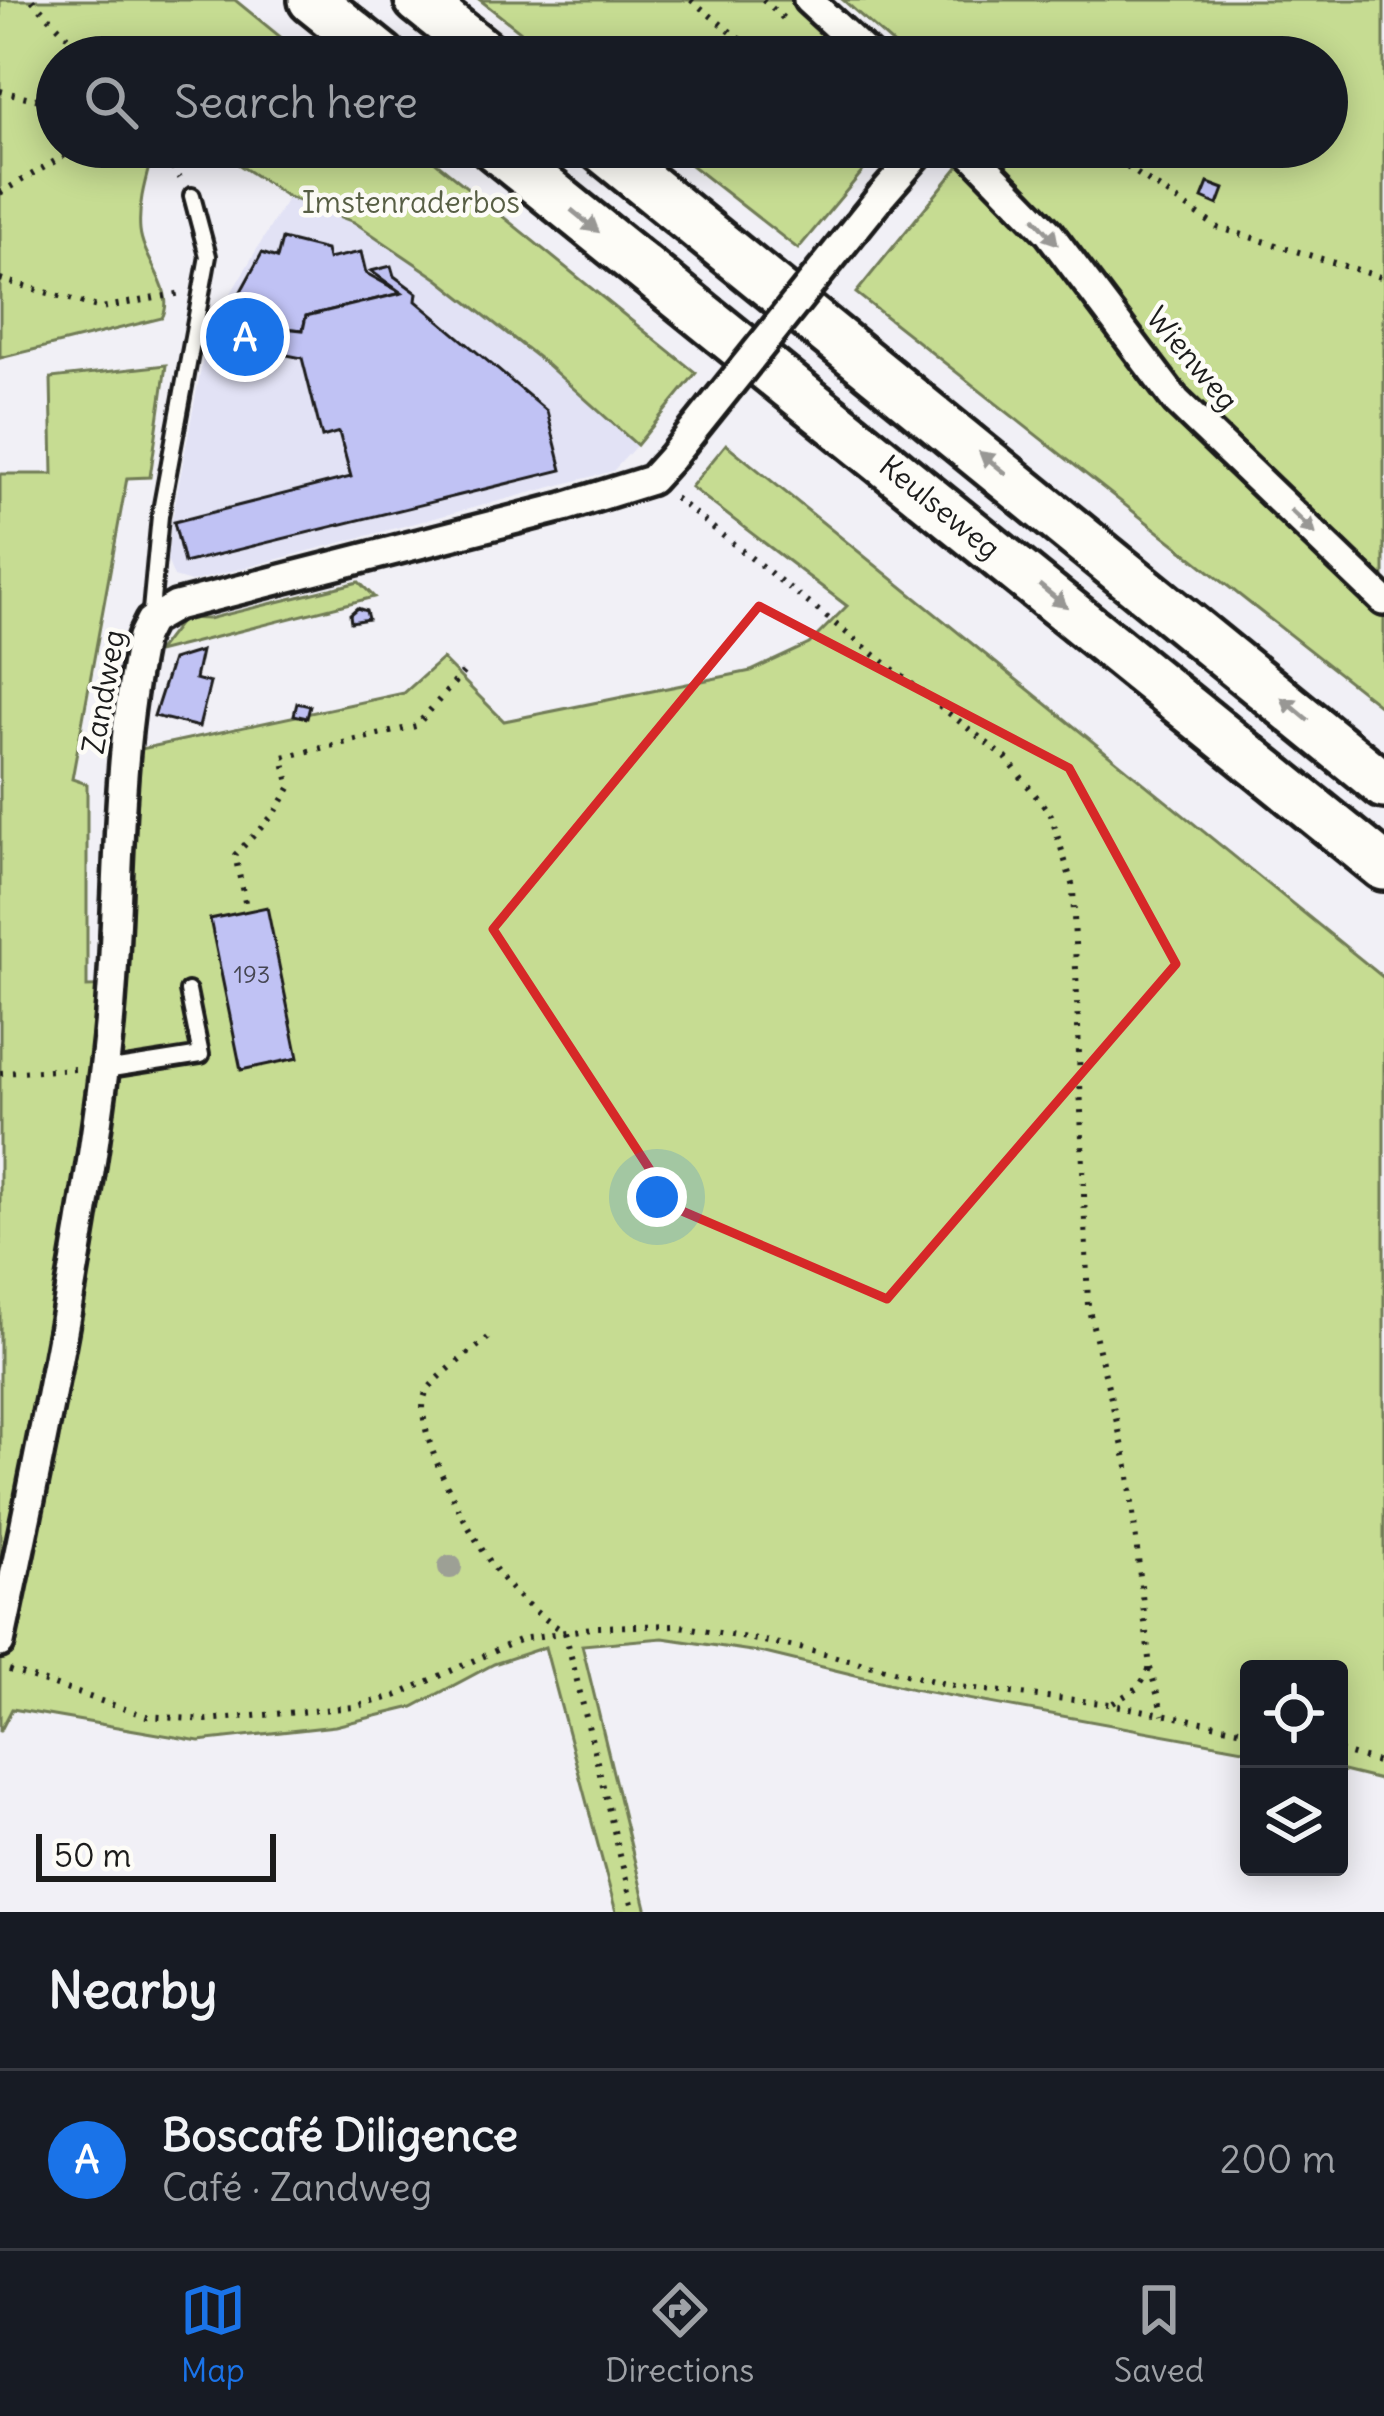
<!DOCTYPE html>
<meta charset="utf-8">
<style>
body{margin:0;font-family:Delius,sans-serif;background:#242831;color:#f1f3f6}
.controls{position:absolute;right:36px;bottom:36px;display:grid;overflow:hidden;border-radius:12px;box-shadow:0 6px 30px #0003}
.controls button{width:108px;height:108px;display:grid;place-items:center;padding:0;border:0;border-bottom:3px solid #363941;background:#171b24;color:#f1f3f6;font:60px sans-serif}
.scale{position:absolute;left:36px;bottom:30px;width:240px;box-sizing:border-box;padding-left:12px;border:6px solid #1c1c1c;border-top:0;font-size:33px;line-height:42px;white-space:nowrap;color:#1c1c1c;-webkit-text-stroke:9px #fdfcf7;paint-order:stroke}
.you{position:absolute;left:657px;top:1197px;width:42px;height:42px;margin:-30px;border:9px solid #fff;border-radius:50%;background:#1a73e8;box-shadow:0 0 0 18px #1a73e833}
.badge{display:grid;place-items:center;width:78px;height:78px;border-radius:50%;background:#1a73e8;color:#fff;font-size:39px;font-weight:700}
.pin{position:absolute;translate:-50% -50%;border:6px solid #fff;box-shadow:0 3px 12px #0006}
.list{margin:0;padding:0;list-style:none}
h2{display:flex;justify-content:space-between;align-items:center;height:156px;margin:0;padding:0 48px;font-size:51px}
h2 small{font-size:39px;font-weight:400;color:#9ea1a6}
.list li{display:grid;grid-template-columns:78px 1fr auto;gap:36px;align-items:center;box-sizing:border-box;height:180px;padding:0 48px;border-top:3px solid #363941}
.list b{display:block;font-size:45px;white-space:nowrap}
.list p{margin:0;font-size:39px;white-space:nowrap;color:#9ea1a6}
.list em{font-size:39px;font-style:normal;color:#9ea1a6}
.icon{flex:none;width:66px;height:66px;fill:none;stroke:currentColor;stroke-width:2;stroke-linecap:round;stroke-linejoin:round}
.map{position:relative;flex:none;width:1384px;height:1912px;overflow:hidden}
.search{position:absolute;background:#171b24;box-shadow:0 6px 30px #0003;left:36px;right:36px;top:36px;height:132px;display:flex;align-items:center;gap:30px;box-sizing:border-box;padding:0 42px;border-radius:66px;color:#9ea1a6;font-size:45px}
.sheet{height:336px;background:#171b24}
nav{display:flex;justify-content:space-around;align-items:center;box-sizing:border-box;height:168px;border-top:3px solid #363941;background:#171b24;font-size:33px;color:#9ea1a6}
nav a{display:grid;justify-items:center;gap:6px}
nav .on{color:#1a73e8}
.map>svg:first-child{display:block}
.built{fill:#e2e2f5}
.green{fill:#c6dc92;stroke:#717c57;stroke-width:3}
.building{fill:#c0c2f4;stroke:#1c1c1c;stroke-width:3}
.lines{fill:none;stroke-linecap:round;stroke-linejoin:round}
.service-casing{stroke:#1c1c1c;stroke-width:22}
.minor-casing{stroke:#1c1c1c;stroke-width:36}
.trunk-casing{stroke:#1c1c1c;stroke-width:54}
.path{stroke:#1c1c1c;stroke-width:6;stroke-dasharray:3 9;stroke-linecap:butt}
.service{stroke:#fdfcf7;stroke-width:14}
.minor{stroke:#fdfcf7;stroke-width:27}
.trunk{stroke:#fdfcf7;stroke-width:45}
.minor-bridge-casing{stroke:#1c1c1c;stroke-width:36;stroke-linecap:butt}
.minor-bridge{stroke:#fdfcf7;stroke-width:27}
.tree{fill:#9da095}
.oneway{fill:#989794}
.marked{fill:none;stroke:#d62828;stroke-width:9;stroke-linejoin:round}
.labels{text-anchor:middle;stroke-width:9;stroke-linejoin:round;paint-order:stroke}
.number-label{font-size:24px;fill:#454652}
.park-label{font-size:30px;fill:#585f45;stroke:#fdfcf7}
.street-label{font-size:30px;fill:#1c1c1c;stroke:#fdfcf7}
</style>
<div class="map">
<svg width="1384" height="1912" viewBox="0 0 1384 1912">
<rect width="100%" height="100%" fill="#f1f0f6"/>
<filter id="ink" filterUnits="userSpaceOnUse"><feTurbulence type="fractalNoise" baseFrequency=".00833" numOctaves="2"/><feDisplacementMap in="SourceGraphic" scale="24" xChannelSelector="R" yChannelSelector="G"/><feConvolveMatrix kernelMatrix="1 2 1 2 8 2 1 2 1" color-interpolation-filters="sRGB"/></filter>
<g filter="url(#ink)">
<path class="built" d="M 288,197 L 354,222 L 438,279 L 545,363 L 637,445 L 613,471 L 191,582 L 174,577 L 167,560 L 171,524 L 208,332 Z"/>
<g class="green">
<path d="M 0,0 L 235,0 L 305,57 L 57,57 L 57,147 L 186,147 L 150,163 C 144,185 138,207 140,230 C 143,261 177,291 162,318 L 0,358 Z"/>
<path d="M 480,0 L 793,0 L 857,57 L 553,57 Z"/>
<path d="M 843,0 L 1384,0 L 1384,709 L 856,293 L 958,167 L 955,147 L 1327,147 L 1327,57 L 908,57 Z"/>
<path d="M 212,147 L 417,147 L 696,373 L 637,445 L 545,363 L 438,279 L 354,222 L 288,197 Z"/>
<path d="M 668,147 L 883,147 L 798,249 Z"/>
<path d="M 166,365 L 150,477 L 127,478 L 72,779 L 87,784 L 87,987 L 122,986 L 141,749 L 404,693 L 442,659 L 504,721 L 751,671 L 809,644 L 847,606 L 691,487 L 726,444 L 1384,978 L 1384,1781 L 1339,1770 L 1339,1669 L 1249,1669 L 1249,1750 L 913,1689 L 765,1653 L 663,1638 L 582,1645 L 647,1912 L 616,1912 L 545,1647 L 494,1664 L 413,1707 L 335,1726 L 199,1741 L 12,1709 L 0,1732 L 0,474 L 53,474 L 51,378 Z"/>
<path d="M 359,582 L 374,597 L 157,652 L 183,618 L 208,619 Z"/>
</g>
<g class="building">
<path d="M 1208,183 L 1224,189 L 1218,205 L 1202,198 Z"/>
<path d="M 282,239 L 326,250 L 328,259 L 361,252 L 366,273 L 402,293 L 306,316 L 303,330 L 224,322 L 262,253 L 277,258 Z"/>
<path d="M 391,266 L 394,276 L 417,293 L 416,301 L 547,411 L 562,470 L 184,563 L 174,522 L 351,477 L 339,432 L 322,437 L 302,358 L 214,340 L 224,322 L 303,330 L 306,316 L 402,293 L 371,271 Z"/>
<path d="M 357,608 L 366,611 L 368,619 L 351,622 L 350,614 Z"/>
<path d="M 201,651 L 195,679 L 210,683 L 199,727 L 154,716 L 172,660 Z"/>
<path d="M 297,703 L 310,706 L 307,718 L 294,715 Z"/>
<path d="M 267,907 L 298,1058 L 241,1070 L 210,919 Z"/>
</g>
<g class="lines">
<g class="service-casing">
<g id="service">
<path d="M 150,621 L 160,516 L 208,256 L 192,196"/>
<path d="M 105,1070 L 201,1055 L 188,991"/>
</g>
</g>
<g class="minor-casing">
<g id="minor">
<path d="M 808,0 L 870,57"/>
<path d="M 965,147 L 1049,233 L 1176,401 L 1384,601"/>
<path d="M 882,195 L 924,147"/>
<path d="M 0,1643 C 40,1454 80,1263 104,1071 C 123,927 111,779 142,637 L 150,621 L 176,606 L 564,507 L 651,480 L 671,458"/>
</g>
</g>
<g class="trunk-casing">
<g id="trunk">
<path d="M 312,0 L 383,57"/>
<path d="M 418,0 L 489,57"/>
<path id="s1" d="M 494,147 L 1384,867"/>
<path d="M 600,147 L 1384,785"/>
</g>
</g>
<g class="path">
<path d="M 32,0 L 88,57"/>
<path d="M 691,0 L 762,57"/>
<path d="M 763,0 L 783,18"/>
<path d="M 0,91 L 57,104"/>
<path d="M 36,99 L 57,86"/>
<path d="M 159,147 L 180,178"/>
<path d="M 863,147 L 878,161"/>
<path d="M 1097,147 L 1217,227 L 1384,278"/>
<path d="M 0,193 L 79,147"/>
<path d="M 0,279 L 101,308 L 182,293"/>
<path d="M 675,498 L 1006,758 L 1051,815 L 1073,887 L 1088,1306 L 1128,1467 L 1150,1668 L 1163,1715"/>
<path d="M 245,902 L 235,855 L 275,813 L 290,788 L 283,757 L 416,726 L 468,667"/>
<path d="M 0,1073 L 77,1069"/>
<path d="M 488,1338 C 474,1350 432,1379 426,1393 C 408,1429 478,1549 502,1578 C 521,1601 540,1617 565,1632 L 634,1912"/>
<path d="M 9,1670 L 146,1716 L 207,1720 L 355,1707 L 398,1695 L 521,1639 L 598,1627 L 675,1625 L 796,1647 L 958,1687 L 1110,1704 L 1249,1731"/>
<path d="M 1113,1703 L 1139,1687 L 1150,1668"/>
<path d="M 1339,1751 L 1384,1764"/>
</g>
<use href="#service" class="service"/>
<use href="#minor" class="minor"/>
<use href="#trunk" class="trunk"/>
<g class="minor-bridge-casing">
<path id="minor-bridge" d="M 671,458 L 882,195"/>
</g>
<use href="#minor-bridge" class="minor-bridge"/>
</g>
<circle class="tree" cx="450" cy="1567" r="12"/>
<defs><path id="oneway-solid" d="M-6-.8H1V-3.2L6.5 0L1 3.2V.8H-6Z" transform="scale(3)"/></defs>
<g class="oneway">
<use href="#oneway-solid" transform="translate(585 221) rotate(39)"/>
<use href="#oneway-solid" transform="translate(1046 231) rotate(49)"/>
<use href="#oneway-solid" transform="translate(993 463) rotate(-141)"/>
<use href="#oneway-solid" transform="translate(1303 522) rotate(44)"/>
<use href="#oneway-solid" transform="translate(1053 596) rotate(39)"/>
<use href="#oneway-solid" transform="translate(1295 709) rotate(-140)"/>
</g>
</g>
<path class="marked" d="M 759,606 L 1069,768 L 1176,964 L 887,1299 L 675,1208 L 493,929 Z"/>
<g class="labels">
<g class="number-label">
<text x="252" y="983">193</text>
</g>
<g class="park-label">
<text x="411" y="213">Imstenraderbos</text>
</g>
<g class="street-label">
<text transform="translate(1192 359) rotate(50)" y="10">Wienweg</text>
<text dy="10" stroke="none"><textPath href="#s1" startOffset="573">Keulseweg</textPath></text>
<text transform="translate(104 692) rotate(-80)" y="10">Zandweg</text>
</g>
</g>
</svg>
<div class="controls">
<button><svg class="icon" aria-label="locate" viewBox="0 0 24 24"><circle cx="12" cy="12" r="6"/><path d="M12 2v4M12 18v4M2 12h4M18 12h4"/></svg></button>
<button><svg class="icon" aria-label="layers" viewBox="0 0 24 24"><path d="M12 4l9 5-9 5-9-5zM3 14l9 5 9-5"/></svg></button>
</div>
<div class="scale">50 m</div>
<div class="you"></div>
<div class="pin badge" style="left:245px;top:337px">A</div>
<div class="search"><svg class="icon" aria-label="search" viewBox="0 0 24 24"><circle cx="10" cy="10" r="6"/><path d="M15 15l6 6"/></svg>Search here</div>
</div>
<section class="sheet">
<h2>Nearby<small></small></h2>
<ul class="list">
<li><span class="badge">A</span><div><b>Boscafé Diligence</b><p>Café · Zandweg</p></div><em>200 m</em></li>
</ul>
</section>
<nav>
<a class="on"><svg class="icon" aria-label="map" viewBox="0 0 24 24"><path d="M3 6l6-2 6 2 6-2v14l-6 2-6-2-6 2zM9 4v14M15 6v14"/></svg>Map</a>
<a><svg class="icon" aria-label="directions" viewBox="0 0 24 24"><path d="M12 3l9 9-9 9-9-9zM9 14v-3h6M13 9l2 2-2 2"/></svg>Directions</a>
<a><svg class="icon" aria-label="saved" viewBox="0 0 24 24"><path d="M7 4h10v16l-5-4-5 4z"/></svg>Saved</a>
</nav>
